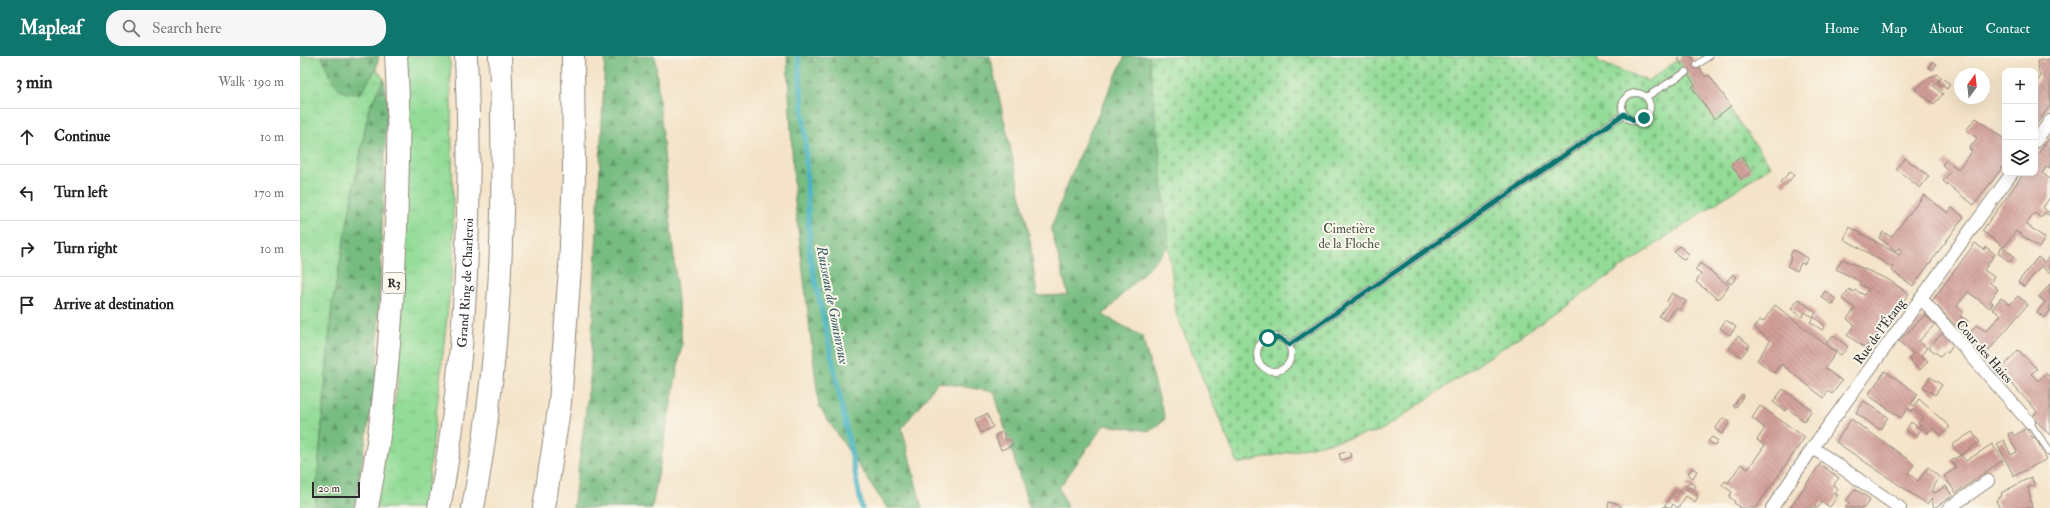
<!DOCTYPE html>
<meta charset="utf-8">
<style>
body{margin:0;font-family:"IM FELL Double Pica",serif;background:#f6f6f6;color:#222}
.controls{position:absolute;right:12px;top:12px;display:grid;overflow:hidden;border-radius:8px;box-shadow:0 4px 16px #0002}
.controls button{width:36px;height:36px;display:grid;place-items:center;padding:0;border:0;border-bottom:1px solid #e0e0e0;background:#fff;color:#222;font:20px sans-serif}
.compass{position:absolute;left:1654px;top:12px;width:36px;height:36px;border-radius:50%;background:#fff;box-shadow:0 4px 16px #0002;rotate:15deg}
.scale{position:absolute;left:12px;bottom:10px;width:48px;box-sizing:border-box;padding-left:4px;border:2px solid #2b2b2b;border-top:0;font-size:11px;line-height:14px;white-space:nowrap;color:#2b2b2b;-webkit-text-stroke:3px #fbf7ec;paint-order:stroke}
.stop{position:absolute;width:12px;height:12px;margin:-9px;border:3px solid #0f766e;border-radius:50%;background:#fff}
.stop.end{background:#0f766e;border-color:#fff;box-shadow:0 1px 4px #0008}
.list{margin:0;padding:0;list-style:none}
h2{display:flex;justify-content:space-between;align-items:center;height:52px;margin:0;padding:0 16px;font-size:17px}
h2 small{font-size:13px;font-weight:400;color:#767676}
.list li{display:grid;grid-template-columns:26px 1fr auto;gap:12px;align-items:center;box-sizing:border-box;height:56px;padding:0 16px;border-top:1px solid #e0e0e0}
.list b{display:block;font-size:15px;white-space:nowrap}
.list em{font-size:13px;font-style:normal;color:#767676}
.icon{flex:none;width:22px;height:22px;fill:none;stroke:currentColor;stroke-width:2;stroke-linecap:round;stroke-linejoin:round}
.map{position:relative;flex:none;width:1750px;height:452px;overflow:hidden}
header{display:flex;align-items:center;gap:24px;box-sizing:border-box;height:56px;padding:0 20px;background:#0f766e;color:#fff}
header strong{font-size:19px}
nav{display:flex;gap:22px;margin-inline-start:auto;font-size:14px}
.search{width:280px;height:36px;background:#f6f6f6;display:flex;align-items:center;gap:10px;box-sizing:border-box;padding:0 14px;border-radius:16px;color:#767676;font-size:15px}
main{display:flex}
aside{flex:1;background:#fff}
.map>svg:first-child{display:block}
.grass{fill:url(#grass-tufts);stroke:#5f8461}
.forest{fill:url(#forest-firs);stroke:#507456}
.cemetery{fill:url(#cemetery-stones);stroke:#5f8461}
.lines{fill:none;stroke-linecap:round;stroke-linejoin:round}
.stream{stroke:#47b4c3;stroke-width:5}
.building{fill:url(#building-back-hatch)}
.lane-casing{stroke:#90877a;stroke-width:8}
.street-casing{stroke:#90877a;stroke-width:14}
.highway-casing{stroke:#90877a;stroke-width:24}
.lane{stroke:#fff;stroke-width:6}
.street{stroke:#fff;stroke-width:12}
.highway{stroke:#fff;stroke-width:22}
.route{stroke:#0f766e;stroke-width:5}
.labels{text-anchor:middle;stroke-width:4;stroke-linejoin:round;paint-order:stroke}
.shield{fill:#fbf7ec;stroke:#696865;stroke-width:1}
.shield-label{font-size:12px;font-weight:bold;fill:#2b2b2b}
.park-label{font-size:13px;fill:#455746;stroke:#fbf7ec}
.street-label{font-size:13px;fill:#2b2b2b;stroke:#fbf7ec}
.water-label{font-size:14px;font-style:italic;fill:#355b60;stroke:#fbf7ec}
</style>
<header>
<strong>Mapleaf</strong>
<div class="search"><svg class="icon" aria-label="search" viewBox="0 0 24 24"><circle cx="10" cy="10" r="6"/><path d="M15 15l6 6"/></svg>Search here</div>
<nav><a>Home</a><a>Map</a><a>About</a><a>Contact</a></nav>
</header>
<main>
<aside>
<h2>3 min<small>Walk · 190 m</small></h2>
<ul class="list">
<li><svg class="icon" aria-label="ahead" viewBox="0 0 24 24"><path d="M12 20V5M6 11l6-6 6 6"/></svg><div><b>Continue</b></div><em>10 m</em></li>
<li><svg class="icon" aria-label="left" viewBox="0 0 24 24"><path d="M17 20v-9H6M10 6l-5 5 5 5"/></svg><div><b>Turn left</b></div><em>170 m</em></li>
<li><svg class="icon" aria-label="right" viewBox="0 0 24 24"><path d="M7 20v-9h11M14 6l5 5-5 5"/></svg><div><b>Turn right</b></div><em>10 m</em></li>
<li><svg class="icon" aria-label="arrive" viewBox="0 0 24 24"><path d="M6 21V4h12l-3 4 3 4H6"/></svg><div><b>Arrive at destination</b></div></li>
</ul>
</aside>
<div class="map">
<svg width="1750" height="452" viewBox="0 0 1750 452">
<defs>
<pattern id="grass-tufts" width="24" height="20" patternUnits="userSpaceOnUse"><rect width="24" height="20" fill="#93dc97"/><path d="M3 7l-1-3M5 7V3M7 7l1-3M15 17l-1-3M17 17v-4M19 17l1-3" fill="none" stroke="#7fbd82"/></pattern>
<pattern id="forest-firs" width="22" height="20" patternUnits="userSpaceOnUse"><rect width="22" height="20" fill="#76bc80"/><path d="M5 1l3.5 6h-7zM16 11l3.5 6h-7z" fill="#619969"/></pattern>
<pattern id="cemetery-stones" width="16" height="16" patternUnits="userSpaceOnUse"><rect width="16" height="16" fill="#93dc97"/><path d="M2 7V4a2 2 0 0 1 4 0v3zM10 15v-3a2 2 0 0 1 4 0v3z" fill="#7fbd82"/></pattern>
<pattern id="building-back-hatch" width="6" height="6" patternUnits="userSpaceOnUse"><rect width="6" height="6" fill="#d29e98"/><path d="M-1 5l2 2M0 0l6 6M5-1l2 2" fill="none" stroke="#ab817c"/></pattern>
</defs>
<rect width="100%" height="100%" fill="#fbf7ec"/>
<filter id="ink" filterUnits="userSpaceOnUse"><feTurbulence type="fractalNoise" baseFrequency=".025" numOctaves="2"/><feDisplacementMap in="SourceGraphic" scale="8" xChannelSelector="R" yChannelSelector="G"/><feConvolveMatrix kernelMatrix="1 2 1 2 8 2 1 2 1" color-interpolation-filters="sRGB"/></filter>
<filter id="wash" filterUnits="userSpaceOnUse"><feTurbulence type="fractalNoise" baseFrequency=".012" numOctaves="4" result="noise"/><feDisplacementMap in="SourceGraphic" scale="16" xChannelSelector="R" yChannelSelector="G"/><feGaussianBlur stdDeviation="0.9" result="paint"/><feColorMatrix in="noise" values="0 0 0 0 0 0 0 0 0 0 0 0 0 0 0 0 0 1.4 0 .05"/><feComposite in="paint" operator="in"/></filter>
<g filter="url(#wash)">
<rect width="100%" height="100%" fill="#f4e3c8"/>
<g class="grass">
<path d="M 0,0 L 22,0 L 30,20 L 60,38 L 76,13 L 84,23 L 69,52 L 32,250 L 15,452 L 0,452 L 0,257 L 2,212 L 0,202 Z"/>
<path d="M 94,0 L 150,0 L 154,198 L 129,422 L 123,452 L 74,452 L 99,323 Z"/>
</g>
<g class="forest">
<path d="M 22,0 L 79,0 L 76,13 L 60,38 C 56,37 51,38 47,37 C 33,33 27,11 22,0 Z"/>
<path d="M 305,0 L 355,0 L 382,288 L 352,452 L 273,452 L 290,323 Z"/>
<path d="M 487,0 L 690,0 L 729,177 L 737,240 L 768,239 L 751,172 L 779,99 L 825,0 L 849,0 L 869,190 L 803,259 L 842,280 L 865,363 L 850,375 L 804,369 L 759,432 L 768,452 L 729,452 L 694,336 L 638,326 L 602,372 L 622,452 L 587,452 L 519,351 L 495,147 Z"/>
<path d="M 84,23 L 87,48 L 76,325 L 54,452 L 15,452 L 32,250 L 69,52 Z"/>
</g>
<path class="cemetery" d="M 849,0 L 1295,0 L 1299,6 L 1348,25 L 1383,0 L 1397,9 L 1471,110 L 1080,375 L 938,408 L 876,258 Z"/>
<g class="lines">
<path class="stream" d="M 498,0 L 505,78 L 510,201 L 534,311 L 562,452"/>
</g>
<g id="blocks">
<g class="building">
<path d="M 1383,0 L 1391,0 L 1406,21 L 1409,19 L 1431,50 L 1414,63 L 1392,31 L 1395,29 L 1378,3 Z"/>
<path d="M 1750,3 L 1750,50 L 1735,70 L 1735,28 L 1740,22 L 1737,5 Z"/>
<path d="M 1632,5 L 1637,8 L 1633,14 L 1628,11 Z"/>
<path d="M 1637,18 L 1650,28 L 1647,33 L 1638,27 L 1640,23 L 1633,30 L 1643,38 L 1634,48 L 1615,33 L 1626,24 Z"/>
<path d="M 1676,62 L 1704,83 L 1705,82 L 1705,108 L 1674,149 L 1643,125 L 1650,116 L 1642,109 L 1646,104 L 1658,113 L 1672,95 L 1669,93 L 1677,82 L 1666,74 Z"/>
<path d="M 1750,81 L 1750,112 L 1747,110 L 1742,117 L 1750,123 L 1750,141 L 1743,152 L 1750,157 L 1750,160 L 1745,156 L 1741,162 L 1735,157 L 1726,168 L 1745,182 L 1739,192 L 1716,175 L 1704,191 L 1682,175 L 1724,117 L 1735,117 L 1735,102 Z"/>
<path d="M 1441,101 L 1452,115 L 1441,123 L 1431,108 Z"/>
<path d="M 1605,102 L 1629,120 L 1620,132 L 1596,113 Z"/>
<path d="M 1490,116 L 1494,119 L 1485,130 L 1480,126 Z"/>
<path d="M 1624,139 L 1648,157 L 1652,152 L 1664,161 L 1613,230 L 1592,215 L 1594,212 L 1544,183 L 1550,171 L 1599,199 L 1603,194 L 1599,192 L 1596,195 L 1579,182 L 1583,176 L 1591,181 Z"/>
<path d="M 1675,187 L 1684,194 L 1686,191 L 1695,198 L 1684,214 L 1694,221 L 1690,227 L 1698,233 L 1690,245 L 1693,247 L 1690,252 L 1668,236 L 1657,250 L 1663,255 L 1660,260 L 1668,265 L 1659,273 L 1632,245 Z"/>
<path d="M 1379,190 L 1389,198 L 1384,204 L 1374,196 Z"/>
<path d="M 1702,191 L 1714,200 L 1710,206 L 1698,197 Z"/>
<path d="M 1493,194 L 1508,202 L 1504,208 L 1501,207 L 1497,215 L 1487,210 L 1492,201 L 1490,200 Z"/>
<path d="M 1738,201 L 1744,206 L 1750,201 L 1750,217 L 1741,210 L 1724,231 L 1718,226 Z"/>
<path d="M 1542,203 L 1589,224 L 1609,238 L 1565,292 L 1547,279 L 1555,269 L 1547,263 L 1555,252 L 1542,243 L 1549,233 L 1554,236 L 1555,234 L 1564,239 L 1569,233 L 1559,228 L 1561,226 L 1536,213 Z"/>
<path d="M 1400,207 L 1429,230 L 1418,243 L 1396,226 L 1401,218 L 1395,214 Z"/>
<path d="M 1433,218 L 1437,221 L 1431,228 L 1427,225 Z"/>
<path d="M 1750,228 L 1750,255 L 1745,262 L 1737,256 L 1745,246 L 1739,241 Z"/>
<path d="M 1525,235 L 1536,243 L 1533,249 L 1521,241 Z"/>
<path d="M 1372,237 L 1386,245 L 1380,255 L 1376,252 L 1366,265 L 1359,260 L 1369,247 L 1367,245 Z"/>
<path d="M 1718,240 L 1728,248 L 1684,300 L 1666,281 L 1676,269 L 1686,275 L 1701,259 L 1692,253 L 1701,242 L 1710,248 Z"/>
<path d="M 1499,243 L 1516,257 L 1513,261 L 1505,256 L 1502,261 L 1491,253 Z"/>
<path d="M 1475,249 L 1536,297 L 1525,312 L 1542,325 L 1532,338 L 1528,335 L 1524,342 L 1481,308 L 1474,317 L 1457,304 L 1470,285 L 1454,271 L 1460,264 L 1463,266 Z"/>
<path d="M 1625,259 L 1635,268 L 1619,285 L 1627,292 L 1621,299 L 1628,305 L 1620,314 L 1608,303 L 1613,298 L 1599,285 Z"/>
<path d="M 1514,261 L 1525,270 L 1522,274 L 1510,266 Z"/>
<path d="M 1426,264 L 1436,271 L 1430,279 L 1420,272 Z"/>
<path d="M 1643,277 L 1653,289 L 1648,297 L 1645,295 L 1640,300 L 1628,291 Z"/>
<path d="M 1533,279 L 1548,291 L 1541,299 L 1526,288 Z"/>
<path d="M 1438,280 L 1450,289 L 1441,301 L 1429,292 Z"/>
<path d="M 1718,294 L 1737,313 L 1731,318 L 1738,325 L 1746,317 L 1750,321 L 1750,379 L 1732,361 L 1737,356 L 1735,353 L 1700,315 Z"/>
<path d="M 1585,315 L 1618,338 L 1611,348 L 1614,350 L 1619,343 L 1650,371 L 1641,379 L 1633,372 L 1628,377 L 1618,367 L 1623,362 L 1613,353 L 1611,355 L 1608,352 L 1601,362 L 1568,339 Z"/>
<path d="M 1630,321 L 1642,329 L 1635,339 L 1623,331 Z"/>
<path d="M 1483,333 L 1512,354 L 1504,365 L 1487,352 L 1485,355 L 1473,346 Z"/>
<path d="M 1442,338 L 1444,339 L 1436,351 L 1433,350 Z"/>
<path d="M 1564,345 L 1588,361 L 1580,374 L 1556,357 Z"/>
<path d="M 1460,350 L 1505,381 L 1456,452 L 1438,452 L 1439,450 L 1434,447 L 1435,445 L 1429,441 L 1432,436 L 1422,429 L 1425,425 L 1428,427 L 1441,408 L 1448,413 L 1465,389 L 1457,384 L 1465,372 L 1452,362 Z"/>
<path d="M 687,358 L 693,371 L 681,377 L 675,363 Z"/>
<path d="M 1423,362 L 1430,366 L 1422,378 L 1415,373 Z"/>
<path d="M 1551,363 L 1609,404 L 1614,409 L 1608,417 L 1618,425 L 1628,411 L 1639,421 L 1632,435 L 1635,437 L 1646,430 L 1652,440 L 1634,452 L 1631,442 L 1627,448 L 1536,386 Z"/>
<path d="M 1611,366 L 1621,373 L 1616,381 L 1606,374 Z"/>
<path d="M 1726,372 L 1733,382 L 1735,381 L 1747,403 L 1714,420 L 1697,388 L 1704,384 L 1711,399 L 1717,396 L 1708,378 L 1712,376 L 1714,380 Z"/>
<path d="M 703,376 L 706,385 L 710,383 L 713,389 L 701,394 L 695,379 Z"/>
<path d="M 1672,376 L 1680,386 L 1661,399 L 1666,405 L 1692,388 L 1703,404 L 1656,437 L 1644,420 L 1656,412 L 1651,405 L 1661,399 L 1652,389 Z"/>
<path d="M 1412,381 L 1418,385 L 1415,390 L 1408,385 Z"/>
<path d="M 1049,395 L 1051,401 L 1041,404 L 1039,398 Z"/>
<path d="M 1520,408 L 1539,422 L 1533,429 L 1538,433 L 1535,438 L 1538,439 L 1530,451 L 1522,446 L 1518,452 L 1490,452 Z"/>
<path d="M 1392,412 L 1397,415 L 1393,422 L 1388,418 Z"/>
<path d="M 1731,421 L 1735,429 L 1728,431 L 1732,452 L 1696,452 L 1699,451 L 1696,444 L 1702,440 L 1701,437 Z"/>
<path d="M 1389,426 L 1396,430 L 1393,434 L 1386,430 Z"/>
<path d="M 1376,433 L 1382,438 L 1386,433 L 1398,440 L 1395,446 L 1386,440 L 1378,452 L 1373,448 L 1371,452 L 1366,450 L 1363,452 Z"/>
<path d="M 1555,433 L 1570,443 L 1564,452 L 1545,452 L 1549,447 L 1546,445 Z"/>
<path d="M 1309,445 L 1316,447 L 1323,452 L 1308,452 Z"/>
</g>
</g>
</g>
<g filter="url(#ink)">
<use href="#blocks" fill-opacity="0" stroke="#90877a" stroke-width="1"/>
<g class="lines">
<g class="lane-casing">
<g id="lane">
<path d="M 1397,9 L 1409,0"/>
<circle cx="1336" cy="51" r="14"/>
<path d="M 1346,41 L 1386,16"/>
<circle cx="974" cy="298" r="17"/>
<path d="M 989,289 L 1324,58"/>
<path d="M 1729,366 L 1750,396"/>
</g>
</g>
<g class="street-casing">
<g id="street">
<path d="M 1735,86 L 1750,65"/>
<path d="M 1621,242 L 1729,366"/>
<path d="M 1513,392 L 1600,452"/>
<path d="M 1472,452 L 1518,384 L 1712,117"/>
<path d="M 1649,452 L 1688,425"/>
</g>
</g>
<g class="highway-casing">
<g id="highway">
<path d="M 67,452 C 85,360 92,266 96,172 C 98,115 100,57 96,0"/>
<path id="s1" d="M 139,452 C 167,303 173,151 166,0"/>
<path d="M 173,452 C 200,304 207,150 200,0"/>
<path d="M 244,452 L 260,347 L 270,212 L 274,119 L 273,0"/>
</g>
</g>
<use href="#lane" class="lane"/>
<use href="#street" class="street"/>
<use href="#highway" class="highway"/>
</g>
</g>
<g class="lines" filter="url(#ink)">
<path class="route" d="M 968,282 L 980,282 L 989,289 L 1324,58 L 1333,64 L 1344,62"/>
</g>
<g class="labels">
<rect class="shield" x="83" y="217" width="22" height="20" rx="3"/>
<g class="shield-label">
<text x="94" y="231">R3</text>
</g>
<g class="park-label">
<text x="1049" y="177">Cimetière<tspan x="1049" dy="15">de la Floche</tspan></text>
</g>
<g class="street-label">
<text dy="5" stroke="none"><textPath href="#s1" startOffset="227">Grand Ring de Charleroi</textPath></text>
<text transform="translate(1579 275) rotate(-54)" y="5">Rue de l'Étang</text>
<text transform="translate(1685 295) rotate(49)" y="5">Cour des Haies</text>
</g>
<g class="water-label">
<text transform="translate(533 249) rotate(79)" y="5">Ruisseau de Gominroux</text>
</g>
</g>
</svg>
<div class="controls">
<button>+</button>
<button>−</button>
<button><svg class="icon" aria-label="layers" viewBox="0 0 24 24"><path d="M12 4l9 5-9 5-9-5zM3 14l9 5 9-5"/></svg></button>
</div>
<svg class="compass" viewBox="-18 -18 36 36"><path d="M0-13l5 13h-10z" fill="#e53935"/><path d="M0 13l5-13h-10z" fill="#767676"/></svg>
<div class="scale">20 m</div>
<div class="stop" style="left:968px;top:282px"></div>
<div class="stop end" style="left:1344px;top:62px"></div>
</div>
</main>
